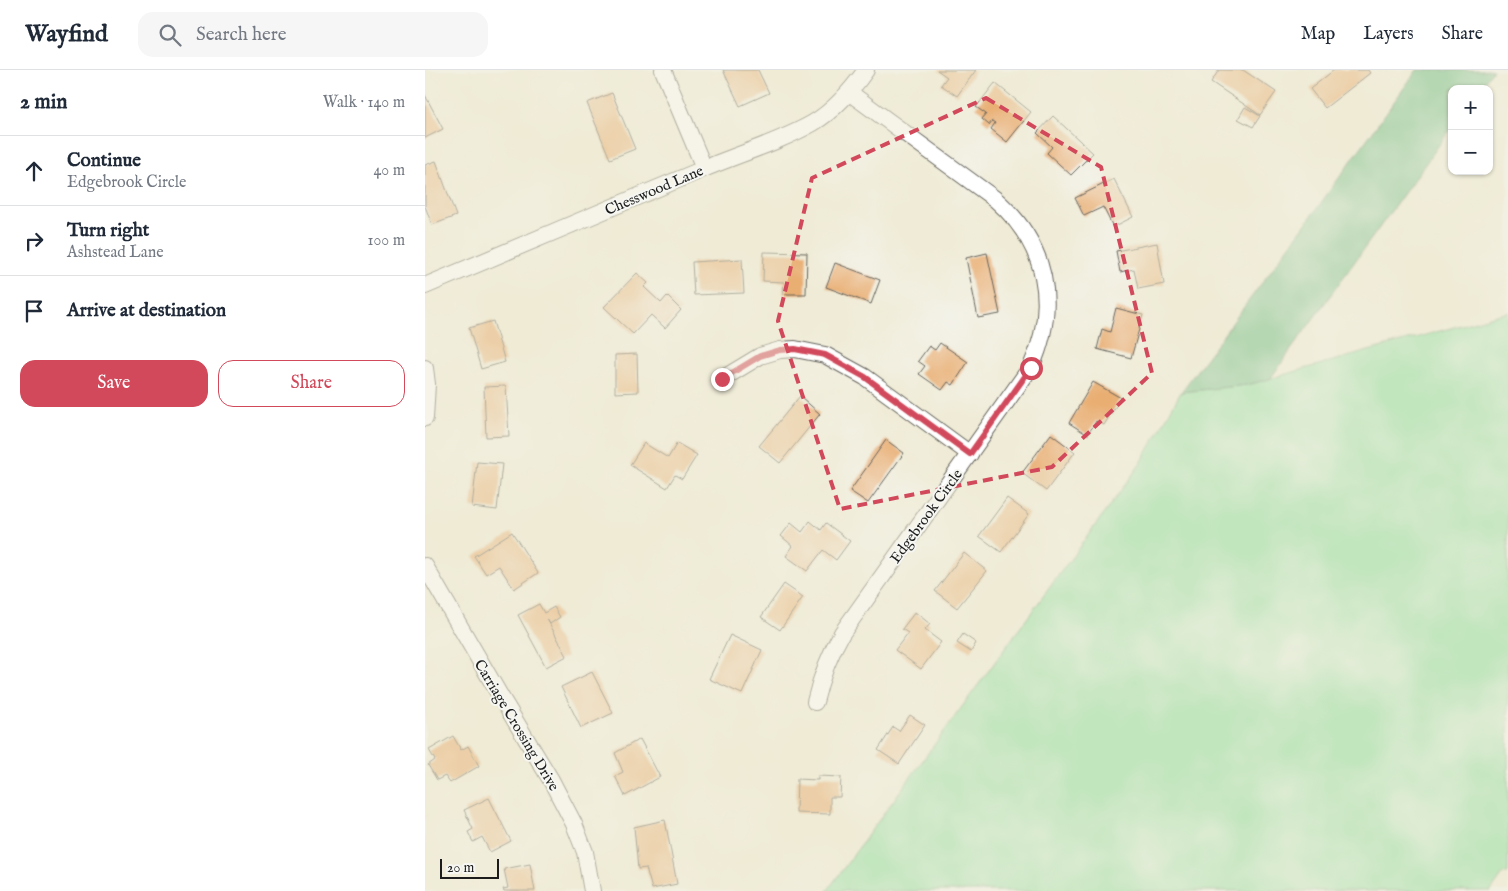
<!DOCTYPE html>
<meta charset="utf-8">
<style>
body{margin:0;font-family:"IM FELL English",serif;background:#f6f6f7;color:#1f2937}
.controls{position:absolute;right:15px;top:15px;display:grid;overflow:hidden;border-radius:10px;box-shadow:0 1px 4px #0004}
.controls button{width:45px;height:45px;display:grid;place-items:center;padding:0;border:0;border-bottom:1px solid #e0e1e3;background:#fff;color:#1f2937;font:25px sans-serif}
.scale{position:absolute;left:15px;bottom:12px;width:59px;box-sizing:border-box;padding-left:5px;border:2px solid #1c1c1c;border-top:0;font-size:14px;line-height:18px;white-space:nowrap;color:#1c1c1c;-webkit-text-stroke:4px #f6f6f2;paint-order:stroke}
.stop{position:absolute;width:15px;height:15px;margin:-11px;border:4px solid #d1495b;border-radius:50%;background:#fff}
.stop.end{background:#d1495b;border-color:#fff;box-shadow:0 1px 5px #0008}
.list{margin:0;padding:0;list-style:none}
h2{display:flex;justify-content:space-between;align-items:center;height:65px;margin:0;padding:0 20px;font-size:21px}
h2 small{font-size:16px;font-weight:400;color:#747a83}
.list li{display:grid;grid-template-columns:32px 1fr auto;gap:15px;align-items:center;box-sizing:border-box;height:70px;padding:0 20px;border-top:1px solid #e0e1e3}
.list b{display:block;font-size:19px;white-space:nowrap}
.list p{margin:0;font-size:16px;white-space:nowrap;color:#747a83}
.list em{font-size:16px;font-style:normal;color:#747a83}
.actions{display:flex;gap:10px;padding:15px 20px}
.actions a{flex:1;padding:11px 0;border:1px solid #d1495b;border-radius:15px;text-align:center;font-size:18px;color:#d1495b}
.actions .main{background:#d1495b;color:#fff}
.icon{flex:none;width:28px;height:28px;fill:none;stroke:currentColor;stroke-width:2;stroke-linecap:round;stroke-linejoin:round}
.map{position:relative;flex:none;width:1083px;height:821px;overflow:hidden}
header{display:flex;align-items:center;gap:30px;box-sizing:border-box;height:70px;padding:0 25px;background:#fff;border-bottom:1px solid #e0e1e3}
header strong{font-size:24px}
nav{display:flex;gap:28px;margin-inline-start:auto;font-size:18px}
.search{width:350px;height:45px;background:#f6f6f7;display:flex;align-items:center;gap:12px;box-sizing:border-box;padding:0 18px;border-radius:15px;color:#747a83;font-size:19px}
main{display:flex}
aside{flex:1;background:#fff}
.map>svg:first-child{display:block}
.green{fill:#8bdfa1;stroke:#547e5e}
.forest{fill:#70be87;stroke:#466d52}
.building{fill:#e9ae72}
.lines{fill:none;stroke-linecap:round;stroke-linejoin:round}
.minor-casing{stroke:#66645d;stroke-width:18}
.minor{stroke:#fff;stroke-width:16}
.route{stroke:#d1495b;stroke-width:6}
.marked{fill:none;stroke:#d1495b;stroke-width:4;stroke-dasharray:10 6;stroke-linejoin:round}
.labels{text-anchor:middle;stroke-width:4;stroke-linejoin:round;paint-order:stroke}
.street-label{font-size:15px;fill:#1c1c1c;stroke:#f6f6f2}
</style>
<header>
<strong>Wayfind</strong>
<div class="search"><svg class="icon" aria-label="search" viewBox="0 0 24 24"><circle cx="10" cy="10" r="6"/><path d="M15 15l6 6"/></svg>Search here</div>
<nav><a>Map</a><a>Layers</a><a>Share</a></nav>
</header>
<main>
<aside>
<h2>2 min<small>Walk · 140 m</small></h2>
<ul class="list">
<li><svg class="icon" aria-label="ahead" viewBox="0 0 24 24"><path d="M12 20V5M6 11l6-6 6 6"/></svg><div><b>Continue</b><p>Edgebrook Circle</p></div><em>40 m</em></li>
<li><svg class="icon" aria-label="right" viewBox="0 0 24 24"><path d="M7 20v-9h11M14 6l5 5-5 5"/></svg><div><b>Turn right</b><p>Ashstead Lane</p></div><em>100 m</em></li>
<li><svg class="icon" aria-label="arrive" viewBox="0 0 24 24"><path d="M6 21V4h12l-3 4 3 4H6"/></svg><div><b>Arrive at destination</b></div></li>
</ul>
<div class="actions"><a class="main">Save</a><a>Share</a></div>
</aside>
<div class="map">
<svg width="1083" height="821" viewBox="0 0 1083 821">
<rect width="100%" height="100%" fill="#f6f6f2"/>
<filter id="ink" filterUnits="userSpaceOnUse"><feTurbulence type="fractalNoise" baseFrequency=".02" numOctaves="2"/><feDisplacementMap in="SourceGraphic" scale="10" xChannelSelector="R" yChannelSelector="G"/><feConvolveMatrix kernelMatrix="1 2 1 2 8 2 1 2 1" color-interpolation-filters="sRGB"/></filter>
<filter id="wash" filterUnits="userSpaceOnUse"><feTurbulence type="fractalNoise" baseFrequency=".0096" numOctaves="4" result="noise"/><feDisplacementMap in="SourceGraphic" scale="20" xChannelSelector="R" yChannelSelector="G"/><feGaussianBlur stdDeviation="1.12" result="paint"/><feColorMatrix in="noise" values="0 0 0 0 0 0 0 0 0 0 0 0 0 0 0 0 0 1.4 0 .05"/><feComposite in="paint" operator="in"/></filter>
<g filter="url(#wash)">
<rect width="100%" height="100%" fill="#efebd6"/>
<path class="green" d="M 1083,242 L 1083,803 L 1078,804 L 1066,821 L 402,821 L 716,393 L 756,322 L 822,315 Z"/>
<path class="forest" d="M 992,0 L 1068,0 L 1054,19 L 1027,19 L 1027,57 L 845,309 L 822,315 L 756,322 L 885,148 Z"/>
<g id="blocks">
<g class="building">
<path d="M 298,0 L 333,0 L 344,23 L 315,36 Z"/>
<path d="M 512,0 L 551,0 L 532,26 L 516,15 L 522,7 Z"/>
<path d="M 794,0 L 818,0 L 851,22 L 835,45 L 786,12 Z"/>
<path d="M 909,0 L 943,0 L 945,3 L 900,38 L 885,19 Z"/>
<path d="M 570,13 L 606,42 L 582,72 L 566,59 L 570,53 L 567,51 L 564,55 L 557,49 L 561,44 L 551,37 Z"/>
<path d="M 187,23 L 210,79 L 185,89 L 162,33 Z"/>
<path d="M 0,25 L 18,59 L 0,68 Z"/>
<path d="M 820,37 L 835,46 L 828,57 L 813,49 Z"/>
<path d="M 628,46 L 668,83 L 646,105 L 622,83 L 627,77 L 612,63 Z"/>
<path d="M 11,91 L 31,146 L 7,155 L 0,136 L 0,95 Z"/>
<path d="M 689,109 L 708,147 L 688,157 L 678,137 L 659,146 L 650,128 Z"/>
<path d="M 732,173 L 739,214 L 713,219 L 709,199 L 695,202 L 691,181 Z"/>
<path d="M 339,182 L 382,183 L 381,224 L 358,224 L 359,212 L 338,211 Z"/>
<path d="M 562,183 L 575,244 L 553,248 L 541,188 Z"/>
<path d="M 317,189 L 319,223 L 269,225 L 267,192 Z"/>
<path d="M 410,193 L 455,210 L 446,234 L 401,217 Z"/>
<path d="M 212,203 L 223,213 L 219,217 L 236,233 L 242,226 L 256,240 L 240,258 L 226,245 L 208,264 L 179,237 Z"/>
<path d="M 691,238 L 718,245 L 706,288 L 672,279 L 677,259 L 685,262 Z"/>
<path d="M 68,251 L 80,292 L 56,299 L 44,258 Z"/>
<path d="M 515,273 L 543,292 L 528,315 L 523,312 L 517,320 L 494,304 L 500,296 L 493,291 L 504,276 L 510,280 Z"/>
<path d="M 212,284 L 213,322 L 190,323 L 190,285 Z"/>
<path d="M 668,312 L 696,328 L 679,355 L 671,351 L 663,365 L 644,353 Z"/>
<path d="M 81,316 L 84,366 L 61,367 L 59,317 Z"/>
<path d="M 375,326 L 395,344 L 355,393 L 334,376 Z"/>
<path d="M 626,364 L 650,382 L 621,421 L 597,403 Z"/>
<path d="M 461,370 L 479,383 L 443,433 L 425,421 Z"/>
<path d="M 219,373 L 243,388 L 252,373 L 272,385 L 257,409 L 250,405 L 242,418 L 205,395 Z"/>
<path d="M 52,392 L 77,394 L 72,440 L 47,437 Z"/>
<path d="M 582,428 L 604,444 L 576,482 L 554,466 Z"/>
<path d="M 385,451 L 396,460 L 401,453 L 425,471 L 411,490 L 398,480 L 382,501 L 361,486 L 368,476 L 356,466 L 366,453 L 377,462 Z"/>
<path d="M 87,462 L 113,503 L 89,519 L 74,496 L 61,504 L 49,486 Z"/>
<path d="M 539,483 L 562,501 L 532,538 L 510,521 Z"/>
<path d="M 359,514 L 378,527 L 355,560 L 336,547 Z"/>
<path d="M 114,534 L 119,543 L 129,537 L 135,547 L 125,554 L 122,549 L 142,586 L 121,597 L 93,545 Z"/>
<path d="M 490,542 L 505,554 L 500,560 L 516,572 L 496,599 L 470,580 L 483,563 L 477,559 Z"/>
<path d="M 538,564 L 551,573 L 546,582 L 532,573 Z"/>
<path d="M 305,565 L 337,580 L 317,624 L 284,609 Z"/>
<path d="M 167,602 L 188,643 L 156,658 L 136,617 Z"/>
<path d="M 485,645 L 500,655 L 474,694 L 453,680 L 468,657 L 474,661 Z"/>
<path d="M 28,666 L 36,680 L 43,676 L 54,696 L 25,713 L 20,706 L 12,710 L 3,695 L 10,690 L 4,680 Z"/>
<path d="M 215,669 L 235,707 L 200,726 L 190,706 L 198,702 L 190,683 Z"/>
<path d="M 393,706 L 416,707 L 415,727 L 405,727 L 405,744 L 371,743 L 372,709 L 393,710 Z"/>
<path d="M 64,728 L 86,771 L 65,782 L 57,767 L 48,772 L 43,762 L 48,759 L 39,740 Z"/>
<path d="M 240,750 L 252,814 L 227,819 L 221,798 L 213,799 L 209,757 Z"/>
<path d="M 105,794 L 110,821 L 79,821 L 78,819 L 83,818 L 79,799 Z"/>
</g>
</g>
</g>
<g filter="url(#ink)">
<use href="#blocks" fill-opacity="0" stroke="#66645d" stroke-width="1"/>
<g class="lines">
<g class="minor-casing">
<g id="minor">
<path d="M 238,0 L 279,98"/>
<path d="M 0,216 C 92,177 184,139 276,100 C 313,84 353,73 388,53 C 410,40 426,21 441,0"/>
<path d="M 0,298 L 2,314 L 0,348"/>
<path d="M 297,309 L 335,286 L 355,280 L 370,279 L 400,285 L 440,307 L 545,384"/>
<path d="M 0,496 L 77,629 L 126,710 L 149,754 L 160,782 L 167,821"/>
<path d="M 390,632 C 396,607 404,585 417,563 L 606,297 C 634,235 622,174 570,129 L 425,23"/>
</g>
</g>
<use href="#minor" class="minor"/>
</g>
</g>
<g class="lines" filter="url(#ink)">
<path class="route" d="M 297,309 L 335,286 L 355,280 L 370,279 L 400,285 L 440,307 L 545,384 L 606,298"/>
</g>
<path d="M0 0H1083V821H0ZM 561,28 L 676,97 L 727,303 L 627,397 L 415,439 L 353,251 L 387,108 Z" fill="#efebd6" fill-opacity=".55" fill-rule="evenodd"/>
<path class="marked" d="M 561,28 L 676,97 L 727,303 L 627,397 L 415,439 L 353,251 L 387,108 Z"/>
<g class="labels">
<g class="street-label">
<text transform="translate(229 120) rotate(-23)" y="5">Chesswood Lane</text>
<text transform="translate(501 446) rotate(-54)" y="5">Edgebrook Circle</text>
<text transform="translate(92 655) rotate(59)" y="5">Carriage Crossing Drive</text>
</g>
</g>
</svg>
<div class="controls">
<button>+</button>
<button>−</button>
</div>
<div class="scale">20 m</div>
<div class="stop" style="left:606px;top:298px"></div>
<div class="stop end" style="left:297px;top:309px"></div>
</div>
</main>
